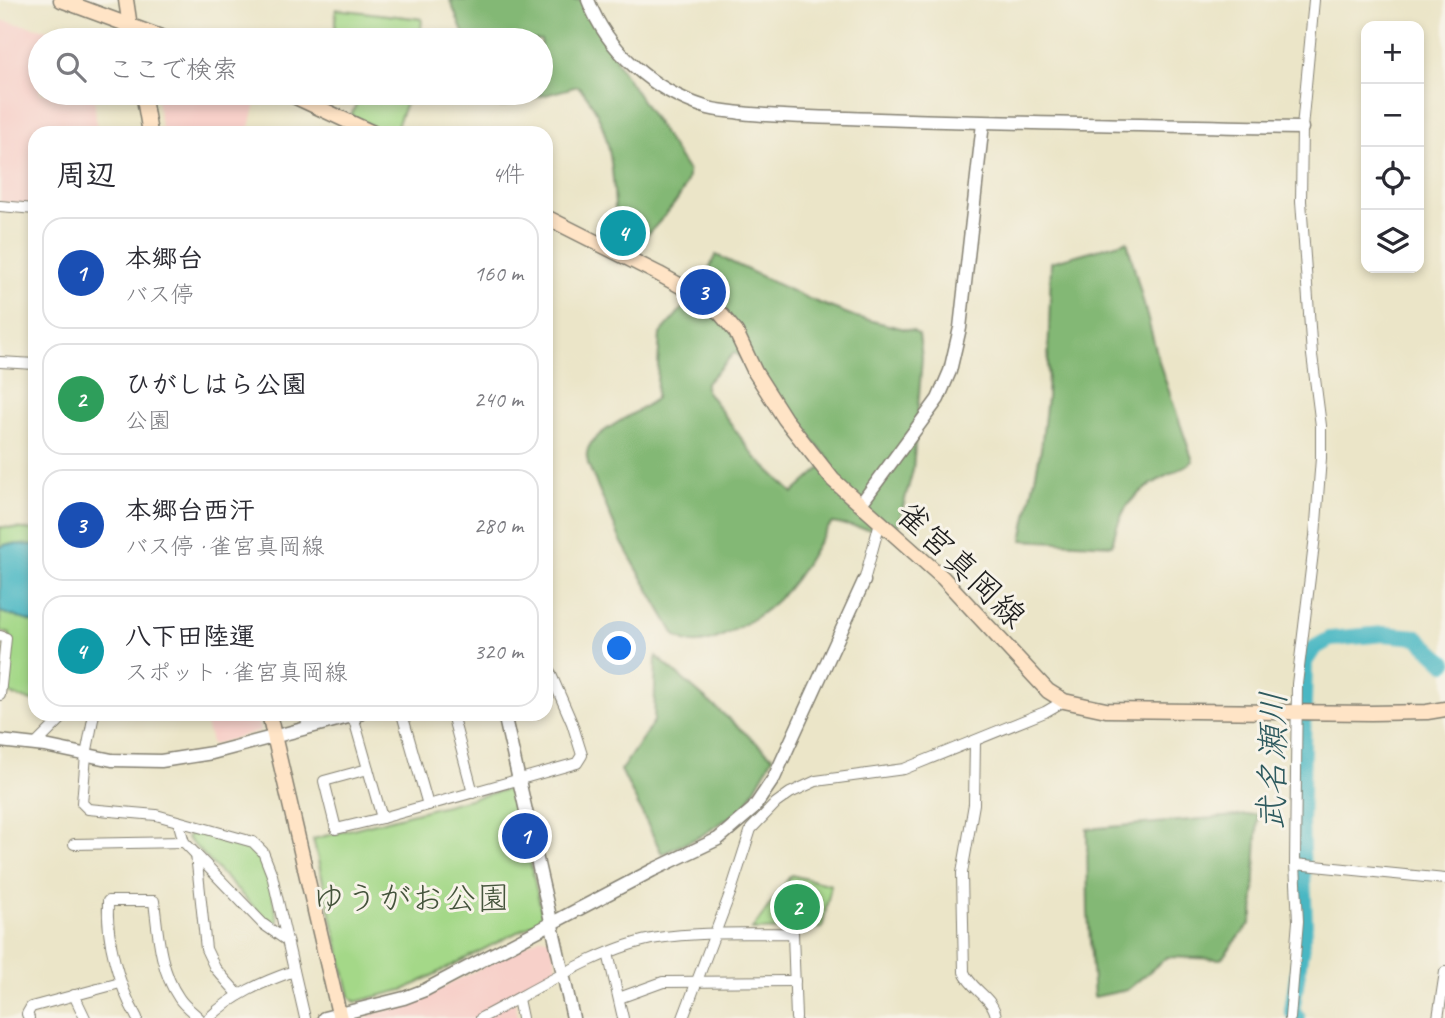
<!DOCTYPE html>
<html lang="ja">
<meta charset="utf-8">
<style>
body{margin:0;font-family:Caveat,"Klee One",sans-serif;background:#f7f7f7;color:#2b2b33}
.controls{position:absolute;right:21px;top:21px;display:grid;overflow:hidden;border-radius:14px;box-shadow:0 4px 10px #0003}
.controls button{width:63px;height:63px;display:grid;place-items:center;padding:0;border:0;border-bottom:2px solid #e1e1e2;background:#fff;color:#2b2b33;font:35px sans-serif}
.you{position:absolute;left:620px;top:649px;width:24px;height:24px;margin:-18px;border:5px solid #fff;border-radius:50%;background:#1a73e8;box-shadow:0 0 0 10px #1a73e833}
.badge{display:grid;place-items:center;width:46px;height:46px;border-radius:50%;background:#1a73e8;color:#fff;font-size:23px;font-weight:700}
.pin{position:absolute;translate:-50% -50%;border:4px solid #fff;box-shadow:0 2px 7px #0006}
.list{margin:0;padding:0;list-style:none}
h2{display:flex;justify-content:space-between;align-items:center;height:91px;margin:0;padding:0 28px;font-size:30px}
h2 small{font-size:23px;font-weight:400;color:#7c7c81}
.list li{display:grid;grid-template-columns:46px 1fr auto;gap:21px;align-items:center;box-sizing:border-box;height:112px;margin:0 14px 14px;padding:0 14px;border:2px solid #e1e1e2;border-radius:21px}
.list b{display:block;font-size:26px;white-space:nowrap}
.list p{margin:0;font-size:23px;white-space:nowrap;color:#7c7c81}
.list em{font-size:23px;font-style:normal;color:#7c7c81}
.icon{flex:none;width:38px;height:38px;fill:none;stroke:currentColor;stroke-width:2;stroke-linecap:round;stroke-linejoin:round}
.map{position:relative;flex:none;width:1445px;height:1018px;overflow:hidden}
.search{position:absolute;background:#fff;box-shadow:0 4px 10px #0003;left:28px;top:28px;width:525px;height:77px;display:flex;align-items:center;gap:18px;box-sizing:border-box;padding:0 24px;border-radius:38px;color:#7c7c81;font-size:26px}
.panel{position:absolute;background:#fff;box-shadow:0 4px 10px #0003;left:28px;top:126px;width:525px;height:595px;border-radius:21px}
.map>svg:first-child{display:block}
.built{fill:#f7d0c9}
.green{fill:#a4d888;stroke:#607a52;stroke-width:2}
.forest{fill:#83b874;stroke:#506a48;stroke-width:2;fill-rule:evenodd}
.water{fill:#49b7c3;stroke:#326a70;stroke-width:2}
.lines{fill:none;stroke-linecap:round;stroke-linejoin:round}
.river{stroke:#49b7c3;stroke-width:16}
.minor-casing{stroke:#848072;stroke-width:12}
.tertiary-casing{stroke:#848072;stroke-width:15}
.secondary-casing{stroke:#848072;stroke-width:17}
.minor{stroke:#fff;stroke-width:10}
.tertiary{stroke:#fff;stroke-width:12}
.secondary{stroke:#ffe4c6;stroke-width:14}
.labels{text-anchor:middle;stroke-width:6;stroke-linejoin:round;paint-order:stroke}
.street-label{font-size:33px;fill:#1c1c1c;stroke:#f7f3e8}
.park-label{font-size:33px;fill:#45543c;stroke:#f7f3e8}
.water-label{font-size:35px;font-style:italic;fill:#2e5a5f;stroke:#f7f3e8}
</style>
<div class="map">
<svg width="1445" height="1018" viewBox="0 0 1445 1018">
<rect width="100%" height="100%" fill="#f7f3e8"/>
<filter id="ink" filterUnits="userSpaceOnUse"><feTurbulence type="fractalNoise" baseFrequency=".0143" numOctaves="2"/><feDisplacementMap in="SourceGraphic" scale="14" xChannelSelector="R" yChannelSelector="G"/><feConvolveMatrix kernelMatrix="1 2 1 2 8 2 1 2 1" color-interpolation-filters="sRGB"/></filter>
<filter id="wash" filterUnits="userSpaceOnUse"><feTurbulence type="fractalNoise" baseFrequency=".00686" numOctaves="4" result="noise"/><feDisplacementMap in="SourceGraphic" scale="28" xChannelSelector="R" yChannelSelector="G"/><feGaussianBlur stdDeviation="1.57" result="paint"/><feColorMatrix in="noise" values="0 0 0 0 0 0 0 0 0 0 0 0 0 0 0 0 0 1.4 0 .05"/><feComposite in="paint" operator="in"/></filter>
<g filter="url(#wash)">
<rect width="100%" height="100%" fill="#ebe5c8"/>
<g class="built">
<path d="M 0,20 L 75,36 L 75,40 L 40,40 L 40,93 L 94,93 L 97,133 L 35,133 L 35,205 L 0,202 Z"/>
<path d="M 156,93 L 259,93 L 248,133 L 162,133 Z"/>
<path d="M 203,714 L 256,714 L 260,731 L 212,745 Z"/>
<path d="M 541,937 L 551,939 L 558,971 L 556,974 L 513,995 L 518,1018 L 359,1018 L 400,1007 L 430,994 Z"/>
</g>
<g class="green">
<path d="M 336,9 L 422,19 L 420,40 L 334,40 Z"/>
<path d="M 361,93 L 410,93 L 394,133 L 387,133 L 351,116 Z"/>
<path d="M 0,527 L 35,530 L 35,702 L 6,693 L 10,634 L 0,631 Z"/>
<path d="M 508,789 L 515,795 L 542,914 L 537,922 L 406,989 L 355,1002 L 350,997 L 313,839 Z"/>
<path d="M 193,830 C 210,835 244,840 257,852 C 269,863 274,905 278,921 L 271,925 L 187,838 Z"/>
<path d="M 791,875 L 831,885 L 822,928 L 752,930 Z"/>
</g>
<g class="forest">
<path d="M 450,0 L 588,0 L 618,64 L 688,171 C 691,193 652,229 638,245 L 616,231 C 614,183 614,122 578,86 L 501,107 L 493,93 L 541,93 L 541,40 L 466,40 Z"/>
<path d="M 1127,241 L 1160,365 L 1193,461 C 1184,468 1174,472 1164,477 C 1131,495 1120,508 1112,545 L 1022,540 L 1041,449 L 1047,398 L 1051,262 Z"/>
<path d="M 716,255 L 809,299 L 856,317 L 913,331 L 919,335 L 922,358 L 913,470 L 897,529 L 893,533 L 832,523 C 820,537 813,553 803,568 C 781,603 756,620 720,637 C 704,644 689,647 675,635 L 621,541 L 588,464 C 588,461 586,457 587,453 C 588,432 641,413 656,398 L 660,334 L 699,289 ZM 735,352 L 830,460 L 793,493 L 755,457 L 706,390 L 705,384 Z"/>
<path d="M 656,656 L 773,757 L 744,808 L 699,837 L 662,854 L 621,770 L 654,721 Z"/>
<path d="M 1258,814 L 1253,916 L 1250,924 L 1221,959 L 1167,957 L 1127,990 L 1094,997 L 1088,913 L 1087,829 Z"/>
</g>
<path class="water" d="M 7,544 L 35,545 L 35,623 L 0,612 L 0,547 Z"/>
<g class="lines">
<path class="river" d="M 1298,1018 L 1292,1011 L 1305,924 L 1301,824 L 1305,662 L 1314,648 L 1330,639 L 1384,634 L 1417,637 L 1445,663"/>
</g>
</g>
<g filter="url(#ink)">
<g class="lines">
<g class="minor-casing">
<g id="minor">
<path d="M 0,206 L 35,209"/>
<path d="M 0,362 L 35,364"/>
<path d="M 864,581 L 880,522"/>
<path d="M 0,636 L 6,638 L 0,695"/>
<path d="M 94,714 L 86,755 L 82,803 L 88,809 L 156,815 L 253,842 L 263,852 L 272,875 L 305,1018"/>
<path d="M 305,714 L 308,727"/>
<path d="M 402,714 L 428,805"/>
<path d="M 452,714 L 473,793"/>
<path d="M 353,716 L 382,818 L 577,763 L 582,755 L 572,723 L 546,663"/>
<path d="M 975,741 L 974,804 L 962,873 L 964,972 C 971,990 995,998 996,1018"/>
<path d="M 35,745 L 66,714"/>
<path d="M 368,769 L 324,781 L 336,829 L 382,818"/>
<path d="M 178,821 L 184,842 L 263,924 L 286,940"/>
<path d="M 74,844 L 184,842"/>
<path d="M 196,854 L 206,949 L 215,968 L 239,995"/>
<path d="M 1295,864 L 1445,879"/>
<path d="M 608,953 L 623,1018"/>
<path d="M 74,995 L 85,1018"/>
<path d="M 619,998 L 663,982 L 795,981"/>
<path d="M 518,999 L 522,1018"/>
<path d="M 29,1018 L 27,1014 L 31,1007 L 120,983"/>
<path d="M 137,1018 C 118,984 106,940 108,901 L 154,901 C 158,934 160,971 179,998 C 184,1006 193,1012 199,1018"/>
<path d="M 209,1018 C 233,995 262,982 294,971"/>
<path d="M 481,1018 C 530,993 605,945 658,938 C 702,931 749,934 793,933 L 796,1018"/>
<path d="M 683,1018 L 731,891 L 751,829 L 776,803 L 790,793 L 816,781 L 904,769 L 1045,712 L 1064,701"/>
<path d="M 1290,1018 L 1298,921 L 1295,864 L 1297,684 L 1315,536 L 1321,458 L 1321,426 L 1312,355 L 1301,201 L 1302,128 L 1314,0"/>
<path d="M 1438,1018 L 1445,972"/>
</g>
</g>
<g class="tertiary-casing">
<g id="tertiary">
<path d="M 588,0 C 608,52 653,90 705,107 C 716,111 730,111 741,113 C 787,118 833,117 879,119 C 1020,124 1161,125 1302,128"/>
<path d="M 860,505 L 938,399 L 950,371 L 960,328 L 983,123"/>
<path d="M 504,714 L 573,1018"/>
<path d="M 0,741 L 45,746 L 112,760 L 161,761 L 212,753 L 360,714"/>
<path d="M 324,1018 L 404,998 L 425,990 L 653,870 L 718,839 L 753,809 L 774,778 L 864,581"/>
</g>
</g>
<g class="secondary-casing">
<g id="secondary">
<path d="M 61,0 L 169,40"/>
<path d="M 126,0 L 132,40"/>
<path d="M 143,93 L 150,133"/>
<path d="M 287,93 L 373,133"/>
<path d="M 546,217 L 659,274 L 697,295 L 720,313 L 736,332 L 755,372 L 785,419 L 833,480 L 943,578 L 1048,691 L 1064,701 L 1106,710 L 1371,713 L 1427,712 L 1445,709"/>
<path d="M 269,714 L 340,1018"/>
</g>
</g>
<use href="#minor" class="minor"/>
<use href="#tertiary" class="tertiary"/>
<use href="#secondary" class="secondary"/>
</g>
</g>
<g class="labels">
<g class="street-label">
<text transform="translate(962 564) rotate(44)" y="12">雀宮真岡線</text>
</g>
<g class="park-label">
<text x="411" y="909">ゆうがお公園</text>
</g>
<g class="water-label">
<text transform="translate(1272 761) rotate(-89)" y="12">武名瀬川</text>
</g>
</g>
</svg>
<div class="controls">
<button>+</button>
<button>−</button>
<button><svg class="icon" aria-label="locate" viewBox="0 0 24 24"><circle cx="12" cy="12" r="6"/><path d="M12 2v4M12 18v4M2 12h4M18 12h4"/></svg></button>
<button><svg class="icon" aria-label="layers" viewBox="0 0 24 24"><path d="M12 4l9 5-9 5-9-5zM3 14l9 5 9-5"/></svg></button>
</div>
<div class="you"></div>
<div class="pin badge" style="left:525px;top:836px;background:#1a4fb4">1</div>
<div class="pin badge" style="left:797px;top:907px;background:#2e9e5b">2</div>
<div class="pin badge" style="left:703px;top:292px;background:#1a4fb4">3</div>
<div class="pin badge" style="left:623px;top:233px;background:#0f9aa8">4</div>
<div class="search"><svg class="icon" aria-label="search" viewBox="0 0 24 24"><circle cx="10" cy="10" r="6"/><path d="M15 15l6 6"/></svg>ここで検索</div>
<section class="panel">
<h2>周辺<small>4件</small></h2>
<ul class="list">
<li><span class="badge" style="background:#1a4fb4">1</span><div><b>本郷台</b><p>バス停</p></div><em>160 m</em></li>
<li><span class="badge" style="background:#2e9e5b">2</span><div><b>ひがしはら公園</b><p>公園</p></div><em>240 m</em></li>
<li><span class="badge" style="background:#1a4fb4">3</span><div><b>本郷台西汗</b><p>バス停 · 雀宮真岡線</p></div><em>280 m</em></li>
<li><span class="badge" style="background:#0f9aa8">4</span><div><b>八下田陸運</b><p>スポット · 雀宮真岡線</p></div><em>320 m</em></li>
</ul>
</section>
</div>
